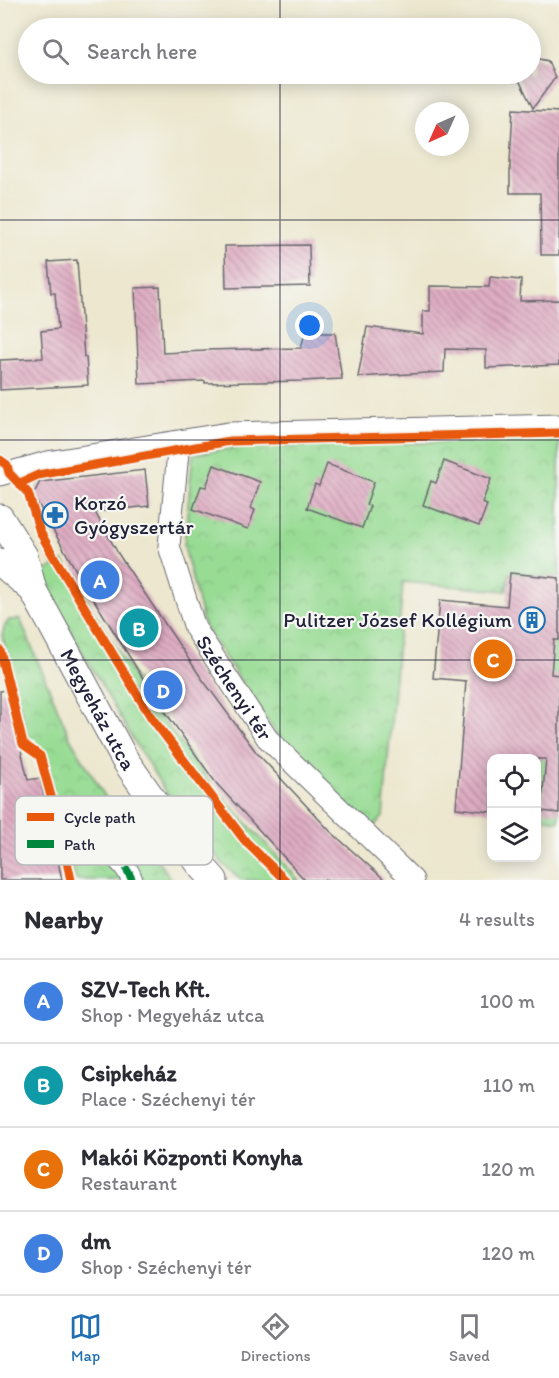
<!DOCTYPE html>
<meta charset="utf-8">
<style>
body{margin:0;font-family:Itim,sans-serif;background:#f2f2f3;color:#2b2b33}
.controls{position:absolute;right:18px;bottom:18px;display:grid;overflow:hidden;border-radius:12px;box-shadow:0 3px 15px #0003}
.controls button{width:54px;height:54px;display:grid;place-items:center;padding:0;border:0;border-bottom:2px solid #e1e1e2;background:#fff;color:#2b2b33;font:30px sans-serif}
.compass{position:absolute;left:415px;top:102px;width:54px;height:54px;border-radius:50%;background:#fff;box-shadow:0 3px 15px #0003;rotate:225deg}
.you{position:absolute;left:310px;top:326px;width:21px;height:21px;margin:-15px;border:4px solid #fff;border-radius:50%;background:#1a73e8;box-shadow:0 0 0 9px #1a73e833}
.badge{display:grid;place-items:center;width:39px;height:39px;border-radius:50%;background:#1f6fb2;color:#fff;font-size:20px;font-weight:700}
.pin{position:absolute;translate:-50% -50%;border:3px solid #fff;box-shadow:0 2px 6px #0006}
.list{margin:0;padding:0;list-style:none}
h2{display:flex;justify-content:space-between;align-items:center;height:78px;margin:0;padding:0 24px;font-size:26px}
h2 small{font-size:20px;font-weight:400;color:#7c7c81}
.list li{display:grid;grid-template-columns:39px 1fr auto;gap:18px;align-items:center;box-sizing:border-box;height:84px;padding:0 24px;border-top:2px solid #e1e1e2}
.list b{display:block;font-size:22px;white-space:nowrap}
.list p{margin:0;font-size:20px;white-space:nowrap;color:#7c7c81}
.list em{font-size:20px;font-style:normal;color:#7c7c81}
.icon{flex:none;width:33px;height:33px;fill:none;stroke:currentColor;stroke-width:2;stroke-linecap:round;stroke-linejoin:round}
.map{position:relative;flex:none;width:559px;height:880px;overflow:hidden}
.search{position:absolute;background:#fff;box-shadow:0 3px 15px #0003;left:18px;right:18px;top:18px;height:66px;display:flex;align-items:center;gap:15px;box-sizing:border-box;padding:0 21px;border-radius:33px;color:#7c7c81;font-size:22px}
.sheet{height:414px;background:#fff}
nav{display:flex;justify-content:space-around;align-items:center;box-sizing:border-box;height:84px;border-top:2px solid #e1e1e2;background:#fff;font-size:16px;color:#7c7c81}
nav a{display:grid;justify-items:center;gap:3px}
nav .on{color:#1f6fb2}
.map>svg:first-child{display:block}
.grass{fill:url(#grass-tufts);stroke:#5d7f68;stroke-width:1.5}
.park{fill:url(#park-crowns);stroke:#5d7f68;stroke-width:1.5}
.building{fill:url(#building-back-hatch)}
.lines{fill:none;stroke-linecap:round;stroke-linejoin:round}
.minor-casing{stroke:#69676e;stroke-width:23}
.major-casing{stroke:#69676e;stroke-width:29}
.minor{stroke:#fff;stroke-width:21}
.major{stroke:#fff;stroke-width:27}
.quiet{stroke:#00873e;stroke-width:8;stroke-dasharray:15 8;stroke-linecap:butt}
.cycleway-casing{stroke:#f6f6f2;stroke-width:13}
.cycleway{stroke:#e8590c;stroke-width:9}
.grid{fill:none;stroke:#22223b;stroke-width:1.5;stroke-opacity:0.55}
.labels{text-anchor:middle;stroke-width:4.5;stroke-linejoin:round;paint-order:stroke}
.poi-label{font-size:21px;fill:#22223b;stroke:#f6f6f2;text-anchor:start}
.street-label{font-size:21px;fill:#22223b;stroke:#f6f6f2}
.key{fill:#f6f6f2;stroke:#b6b6bb;stroke-width:1.5}
.key-label{font-size:16px;fill:#22223b}
</style>
<div class="map">
<svg width="559" height="880" viewBox="0 0 559 880">
<defs>
<pattern id="grass-tufts" width="24" height="20" patternUnits="userSpaceOnUse" patternTransform="scale(1.5)"><rect width="24" height="20" fill="#98dc94"/><path d="M3 7l-1-3M5 7V3M7 7l1-3M15 17l-1-3M17 17v-4M19 17l1-3" fill="none" stroke="#83bc80"/></pattern>
<pattern id="park-crowns" width="20" height="18" patternUnits="userSpaceOnUse" patternTransform="scale(1.5)"><rect width="20" height="18" fill="#98dc94"/><path d="M2 6a3 3 0 1 1 6 0M12 15a3 3 0 1 1 6 0" fill="none" stroke="#83bc80"/></pattern>
<pattern id="building-back-hatch" width="6" height="6" patternUnits="userSpaceOnUse" patternTransform="scale(1.5)"><rect width="6" height="6" fill="#dfadc3"/><path d="M-1 5l2 2M0 0l6 6M5-1l2 2" fill="none" stroke="#b48ca0"/></pattern>
</defs>
<rect width="100%" height="100%" fill="#f6f6f2"/>
<filter id="ink" filterUnits="userSpaceOnUse"><feTurbulence type="fractalNoise" baseFrequency=".0167" numOctaves="2"/><feDisplacementMap in="SourceGraphic" scale="12" xChannelSelector="R" yChannelSelector="G"/><feConvolveMatrix kernelMatrix="1 2 1 2 8 2 1 2 1" color-interpolation-filters="sRGB"/></filter>
<filter id="wash" filterUnits="userSpaceOnUse"><feTurbulence type="fractalNoise" baseFrequency=".008" numOctaves="4" result="noise"/><feDisplacementMap in="SourceGraphic" scale="24" xChannelSelector="R" yChannelSelector="G"/><feGaussianBlur stdDeviation="1.35" result="paint"/><feColorMatrix in="noise" values="0 0 0 0 0 0 0 0 0 0 0 0 0 0 0 0 0 1.4 0 .05"/><feComposite in="paint" operator="in"/></filter>
<g filter="url(#wash)">
<rect width="100%" height="100%" fill="#ece7ce"/>
<path class="grass" d="M 553,640 L 559,640 L 559,821 L 537,818 L 536,758 Z"/>
<g class="park">
<path d="M 559,439 L 559,578 L 510,573 L 506,591 L 403,582 L 383,817 L 375,825 L 367,826 L 275,732 L 204,626 L 184,546 L 193,454 L 234,448 Z"/>
<path d="M 63,561 L 148,700 L 213,786 L 299,880 L 241,880 L 223,864 L 165,791 L 131,736 L 38,575 Z"/>
<path d="M 20,619 L 70,738 L 107,800 L 150,850 L 172,880 L 76,880 L 43,753 L 33,746 L 28,740 L 2,635 L 5,625 L 9,620 Z"/>
</g>
<g id="blocks">
<g class="building">
<path d="M 531,57 L 548,61 L 555,78 L 533,108 L 516,74 L 531,74 Z"/>
<path d="M 513,109 L 559,112 L 559,255 L 541,255 L 540,193 L 510,193 L 510,162 Z"/>
<path d="M 309,245 L 310,286 L 226,288 L 225,246 Z"/>
<path d="M 77,260 L 84,357 L 86,357 L 88,385 L 0,390 L 0,360 L 43,358 L 41,331 L 58,329 L 55,293 L 51,293 L 48,262 Z"/>
<path d="M 490,277 L 521,280 L 520,301 L 559,300 L 559,365 L 486,368 L 486,350 L 445,349 L 444,372 L 358,377 L 367,327 L 423,334 L 423,311 L 430,311 L 430,286 L 489,287 Z"/>
<path d="M 160,287 L 163,353 L 205,351 L 205,350 L 301,348 L 305,333 L 335,333 L 342,379 L 302,381 L 205,383 L 205,381 L 139,384 L 135,288 Z"/>
<path d="M 444,461 L 491,479 L 482,503 L 487,505 L 479,526 L 423,505 L 431,481 L 436,483 Z"/>
<path d="M 327,464 L 374,482 L 366,505 L 370,506 L 362,528 L 307,508 L 315,484 L 319,486 Z"/>
<path d="M 214,465 L 260,482 L 251,508 L 255,510 L 248,529 L 193,509 L 201,486 L 206,487 Z"/>
<path d="M 145,470 L 149,506 L 95,512 L 119,555 L 200,676 L 256,752 L 330,831 L 385,880 L 305,880 L 216,783 L 154,696 L 81,579 L 33,495 L 40,482 Z"/>
<path d="M 510,573 L 559,578 L 559,640 L 554,640 L 551,674 L 559,675 L 559,813 L 541,811 L 546,759 L 492,759 L 492,812 L 456,808 L 466,681 L 433,678 L 440,600 L 507,606 Z"/>
<path d="M 7,690 L 28,780 L 40,778 L 48,815 L 46,818 L 46,825 L 48,829 L 52,833 L 62,880 L 0,880 L 0,691 Z"/>
</g>
</g>
</g>
<g filter="url(#ink)">
<use href="#blocks" fill-opacity="0" stroke="#69676e" stroke-width="1.5"/>
<g class="lines">
<g class="minor-casing">
<g id="minor">
<path id="s1" d="M 179,442 L 169,546 L 195,628 L 267,738 L 413,880"/>
<path d="M 0,475 L 47,462 L 228,433 L 559,425"/>
<path d="M 58,822 L 84,818 C 89,825 91,834 96,840 C 109,858 123,856 132,880"/>
</g>
</g>
<g class="major-casing">
<g id="major">
<path id="s2" d="M 0,518 L 24,556 L 33,590 L 125,760 L 157,806 L 199,863 L 214,880"/>
<path d="M 0,562 L 33,590"/>
</g>
</g>
<use href="#minor" class="minor"/>
<use href="#major" class="major"/>
<path class="quiet" d="M 58,822 L 84,818 C 89,825 91,834 96,840 C 109,858 123,856 132,880"/>
<g class="cycleway-casing">
<g id="cycleway">
<path d="M 0,460 L 7,465 L 9,473 L 28,493 L 40,532 L 54,557 L 151,717 L 246,842 L 285,880"/>
<path d="M 20,483 L 38,475 L 230,441 L 559,433"/>
<path d="M 0,650 L 23,744 L 40,756 L 58,822 L 71,880"/>
</g>
</g>
<use href="#cycleway" class="cycleway"/>
</g>
</g>
<path class="grid" d="M 280,0 L 280,28M 280,74 L 280,880M 0,220 L 559,220M 0,440 L 559,440M 0,660 L 559,660"/>
<defs>
<g id="pharmacy-ring" transform="scale(1.35)"><circle r="9.5" fill="#f6f6f2" stroke="#1f6fb2" stroke-width="1.5"/><path d="M-2-6h4v4h4v4h-4v4h-4v-4h-4v-4h4Z" fill="#1f6fb2"/></g>
<g id="building-ring" transform="scale(1.35)"><circle r="9.5" fill="#f6f6f2" stroke="#1f6fb2" stroke-width="1.5"/><path d="M-4-6H4V6H1V3H-1V6H-4ZM-2.5-4.3h1.7v1.8h-1.7ZM.8-4.3h1.7v1.8H.8ZM-2.5-1h1.7V.8h-1.7ZM.8-1h1.7V.8H.8Z" fill="#1f6fb2"/></g>
</defs>
<g fill-rule="evenodd">
<use href="#pharmacy-ring" x="55" y="515"/>
<use href="#building-ring" x="532" y="620"/>
</g>
<g class="labels">
<g class="poi-label">
<text x="74" y="510">Korzó<tspan x="74" dy="24">Gyógyszertár</tspan></text>
<text x="512" y="627" text-anchor="end">Pulitzer József Kollégium</text>
</g>
<g class="street-label">
<text dy="7" stroke="none"><textPath href="#s1" startOffset="262">Széchenyi tér</textPath></text>
<text dy="7" stroke="none"><textPath href="#s2" startOffset="216">Megyeház utca</textPath></text>
</g>
</g>
<rect x="15" y="796" width="198" height="69" rx="9" class="key"/>
<rect x="27" y="813" width="27" height="8" fill="#e8590c"/>
<rect x="27" y="840" width="27" height="8" fill="#00873e"/>
<g class="key-label">
<text x="64" y="823">Cycle path</text>
<text x="64" y="850">Path</text>
</g>
</svg>
<div class="controls">
<button><svg class="icon" aria-label="locate" viewBox="0 0 24 24"><circle cx="12" cy="12" r="6"/><path d="M12 2v4M12 18v4M2 12h4M18 12h4"/></svg></button>
<button><svg class="icon" aria-label="layers" viewBox="0 0 24 24"><path d="M12 4l9 5-9 5-9-5zM3 14l9 5 9-5"/></svg></button>
</div>
<svg class="compass" viewBox="-18 -18 36 36"><path d="M0-13l5 13h-10z" fill="#e53935"/><path d="M0 13l5-13h-10z" fill="#7c7c81"/></svg>
<div class="you"></div>
<div class="pin badge" style="left:100px;top:580px;background:#3f7fe0">A</div>
<div class="pin badge" style="left:139px;top:628px;background:#0f9aa8">B</div>
<div class="pin badge" style="left:493px;top:659px;background:#e8710a">C</div>
<div class="pin badge" style="left:163px;top:690px;background:#3f7fe0">D</div>
<div class="search"><svg class="icon" aria-label="search" viewBox="0 0 24 24"><circle cx="10" cy="10" r="6"/><path d="M15 15l6 6"/></svg>Search here</div>
</div>
<section class="sheet">
<h2>Nearby<small>4 results</small></h2>
<ul class="list">
<li><span class="badge" style="background:#3f7fe0">A</span><div><b>SZV-Tech Kft.</b><p>Shop · Megyeház utca</p></div><em>100 m</em></li>
<li><span class="badge" style="background:#0f9aa8">B</span><div><b>Csipkeház</b><p>Place · Széchenyi tér</p></div><em>110 m</em></li>
<li><span class="badge" style="background:#e8710a">C</span><div><b>Makói Központi Konyha</b><p>Restaurant</p></div><em>120 m</em></li>
<li><span class="badge" style="background:#3f7fe0">D</span><div><b>dm</b><p>Shop · Széchenyi tér</p></div><em>120 m</em></li>
</ul>
</section>
<nav>
<a class="on"><svg class="icon" aria-label="map" viewBox="0 0 24 24"><path d="M3 6l6-2 6 2 6-2v14l-6 2-6-2-6 2zM9 4v14M15 6v14"/></svg>Map</a>
<a><svg class="icon" aria-label="directions" viewBox="0 0 24 24"><path d="M12 3l9 9-9 9-9-9zM9 14v-3h6M13 9l2 2-2 2"/></svg>Directions</a>
<a><svg class="icon" aria-label="saved" viewBox="0 0 24 24"><path d="M7 4h10v16l-5-4-5 4z"/></svg>Saved</a>
</nav>
